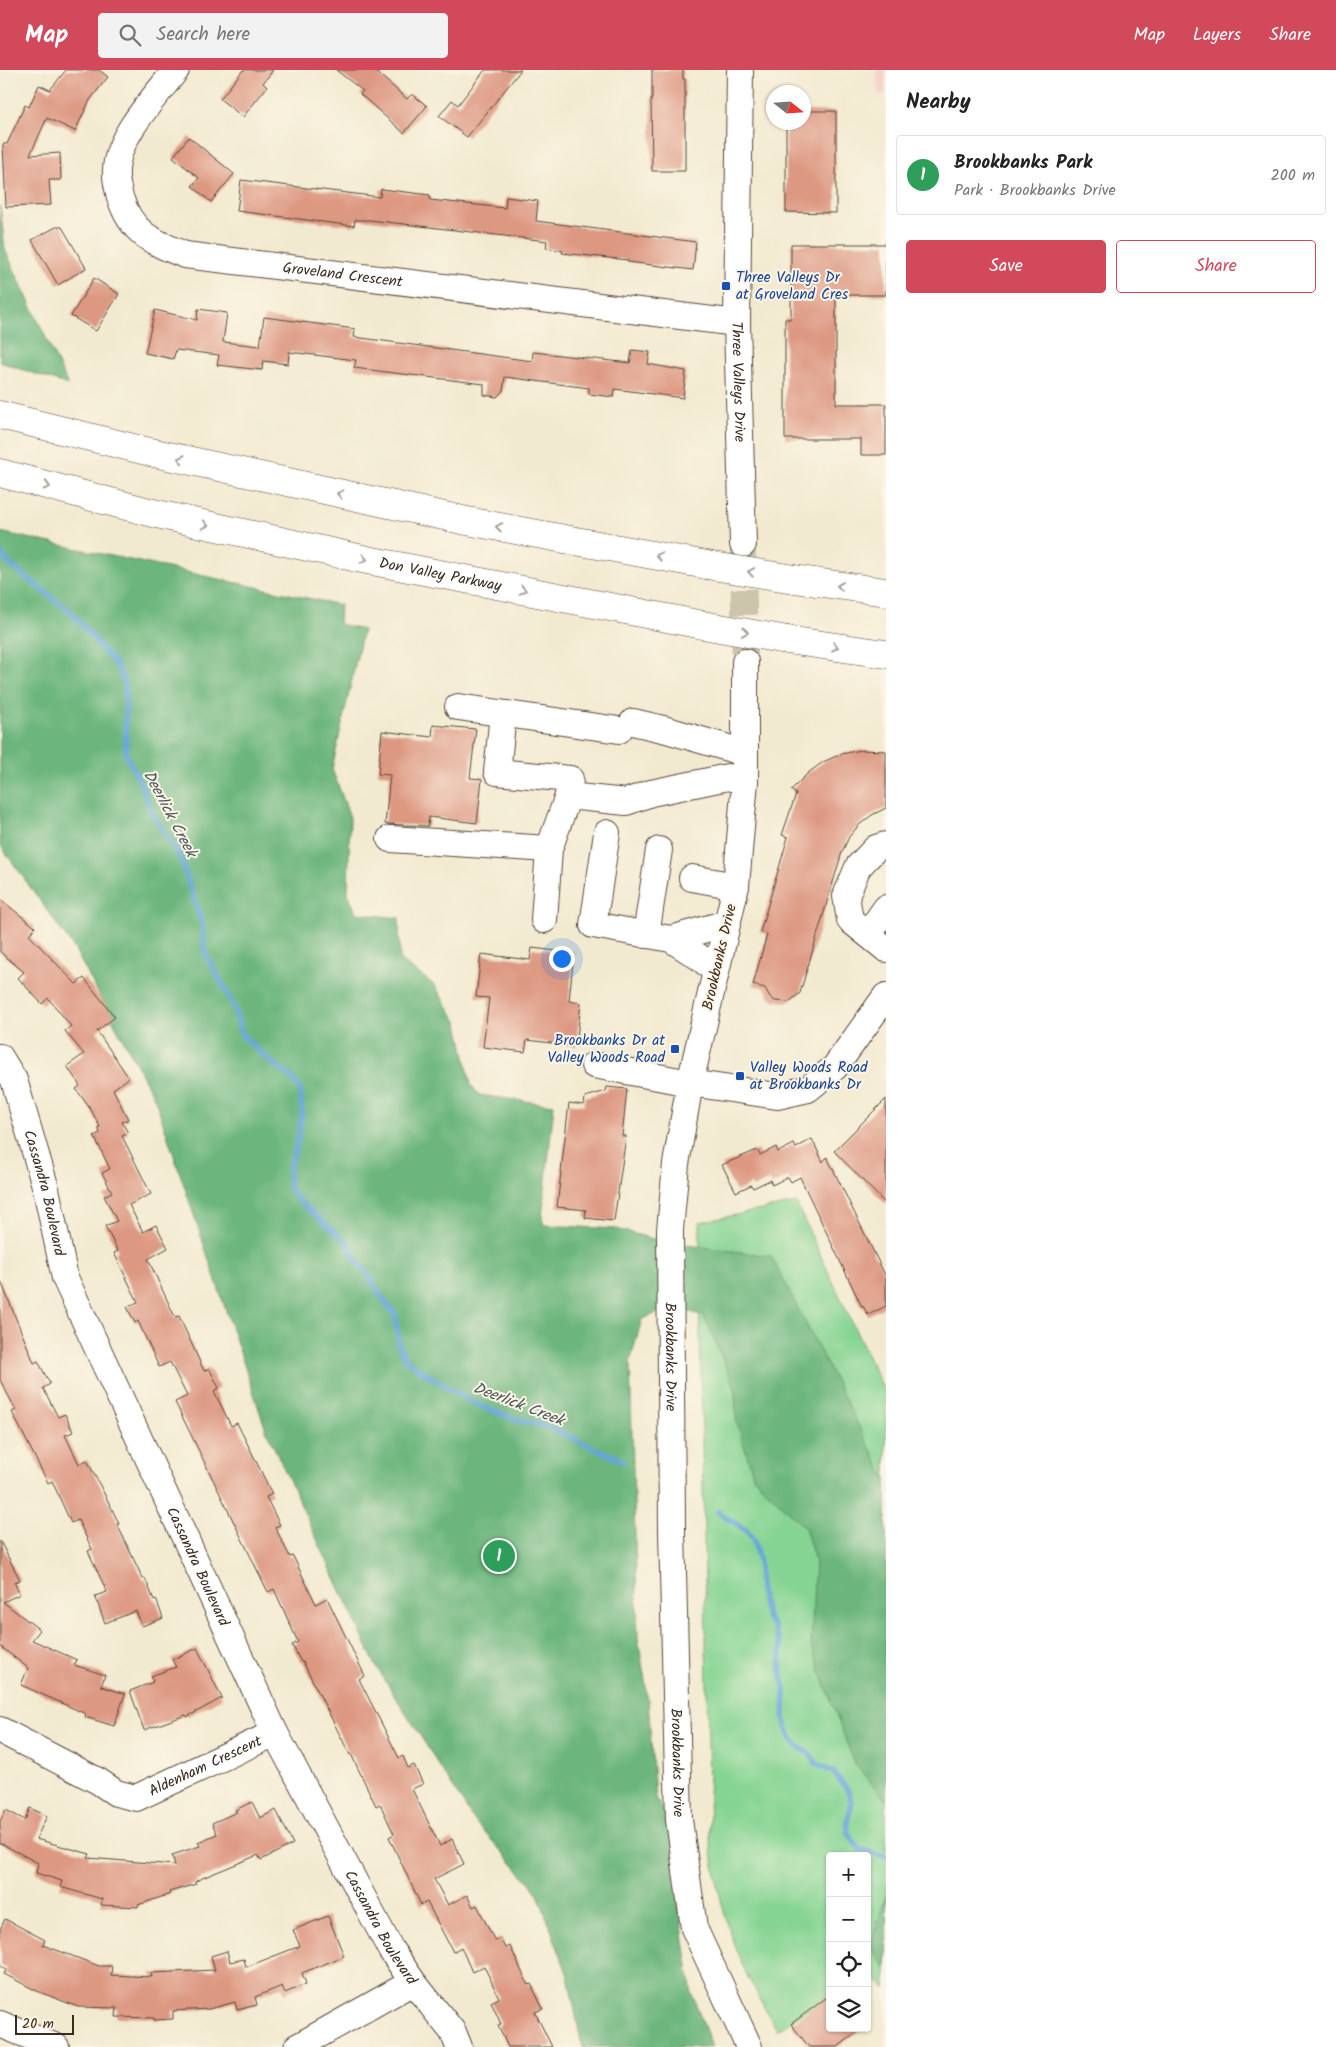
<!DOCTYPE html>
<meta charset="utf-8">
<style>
body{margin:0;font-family:Kalam,sans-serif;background:#f2f2f2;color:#222}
.controls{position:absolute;right:15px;bottom:15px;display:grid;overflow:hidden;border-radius:5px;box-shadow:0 1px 4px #0004}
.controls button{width:45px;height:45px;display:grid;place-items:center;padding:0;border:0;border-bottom:1px solid #e0e0e0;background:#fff;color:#222;font:25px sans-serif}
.compass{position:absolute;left:766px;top:15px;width:45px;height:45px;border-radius:50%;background:#fff;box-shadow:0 1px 4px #0004;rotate:107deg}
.scale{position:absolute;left:15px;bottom:12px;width:59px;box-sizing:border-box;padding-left:5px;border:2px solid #3b2a1e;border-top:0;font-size:14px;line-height:18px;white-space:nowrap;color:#3b2a1e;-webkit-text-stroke:4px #fcf5e5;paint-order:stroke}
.you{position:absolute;left:561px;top:888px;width:18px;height:18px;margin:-12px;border:4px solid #fff;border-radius:50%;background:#1a73e8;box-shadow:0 0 0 8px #1a73e833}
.badge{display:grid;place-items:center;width:32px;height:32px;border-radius:50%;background:#d1495b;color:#fff;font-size:16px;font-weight:700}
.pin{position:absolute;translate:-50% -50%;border:2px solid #fff;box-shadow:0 1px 5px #0006}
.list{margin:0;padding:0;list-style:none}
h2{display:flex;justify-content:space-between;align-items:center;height:65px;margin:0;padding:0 20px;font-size:21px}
h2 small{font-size:16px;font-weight:400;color:#767676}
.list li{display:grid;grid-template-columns:32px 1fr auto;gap:15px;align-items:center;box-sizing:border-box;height:80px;margin:0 10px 10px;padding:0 10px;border:1px solid #e0e0e0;border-radius:5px}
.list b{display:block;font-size:19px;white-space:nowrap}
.list p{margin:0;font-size:16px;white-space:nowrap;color:#767676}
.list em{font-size:16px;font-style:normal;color:#767676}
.actions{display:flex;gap:10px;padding:15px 20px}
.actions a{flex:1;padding:11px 0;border:1px solid #d1495b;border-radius:5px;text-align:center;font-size:18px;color:#d1495b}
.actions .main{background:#d1495b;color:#fff}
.icon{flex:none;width:28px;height:28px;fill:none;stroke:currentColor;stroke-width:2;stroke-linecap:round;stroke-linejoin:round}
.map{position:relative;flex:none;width:886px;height:1977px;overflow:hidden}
header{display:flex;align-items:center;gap:30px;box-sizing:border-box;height:70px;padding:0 25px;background:#d1495b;color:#fff}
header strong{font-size:24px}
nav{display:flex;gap:28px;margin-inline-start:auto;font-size:18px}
.search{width:350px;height:45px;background:#f2f2f2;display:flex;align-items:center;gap:12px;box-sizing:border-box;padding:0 18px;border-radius:5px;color:#767676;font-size:19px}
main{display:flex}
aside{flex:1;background:#fff}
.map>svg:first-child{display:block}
.built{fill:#f7d0ca}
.green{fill:#86d493;stroke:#607f58}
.forest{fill:#6cb67d;stroke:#54704e}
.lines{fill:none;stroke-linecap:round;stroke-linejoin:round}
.stream{stroke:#64a6d8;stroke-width:5.5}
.building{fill:#dd9882}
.minor-tunnel{stroke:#cdc4ac;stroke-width:26;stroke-dasharray:26 13;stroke-linecap:butt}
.minor-casing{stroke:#564739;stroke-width:28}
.highway-casing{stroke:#564739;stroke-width:29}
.minor{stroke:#fff;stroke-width:26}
.highway{stroke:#fff;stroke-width:28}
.highway-bridge-casing{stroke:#564739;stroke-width:29;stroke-linecap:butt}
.highway-bridge{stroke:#fff;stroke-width:28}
.oneway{stroke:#a79f9a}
.transit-dot{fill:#1a4fb4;stroke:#fcf5e5;stroke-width:2}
.labels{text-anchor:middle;stroke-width:4;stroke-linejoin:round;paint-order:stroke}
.street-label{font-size:15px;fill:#3b2a1e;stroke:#fcf5e5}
.transit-label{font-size:15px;fill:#164399;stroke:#fcf5e5;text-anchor:start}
.water-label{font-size:16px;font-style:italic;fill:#49555f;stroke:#fcf5e5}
</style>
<header>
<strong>Map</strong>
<div class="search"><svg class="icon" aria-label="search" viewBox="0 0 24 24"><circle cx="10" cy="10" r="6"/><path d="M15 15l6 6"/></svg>Search here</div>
<nav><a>Map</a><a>Layers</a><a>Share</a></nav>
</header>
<main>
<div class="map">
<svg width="886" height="1977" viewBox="0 0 886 1977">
<rect width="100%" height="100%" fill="#fcf5e5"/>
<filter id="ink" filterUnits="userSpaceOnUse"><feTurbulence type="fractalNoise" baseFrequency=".02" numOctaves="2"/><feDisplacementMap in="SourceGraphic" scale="10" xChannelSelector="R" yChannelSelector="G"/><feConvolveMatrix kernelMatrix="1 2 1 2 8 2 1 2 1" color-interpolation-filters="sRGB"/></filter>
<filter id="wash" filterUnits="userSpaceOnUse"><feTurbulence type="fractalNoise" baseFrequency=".0096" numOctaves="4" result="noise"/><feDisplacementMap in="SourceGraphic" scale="20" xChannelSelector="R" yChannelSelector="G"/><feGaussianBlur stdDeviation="1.12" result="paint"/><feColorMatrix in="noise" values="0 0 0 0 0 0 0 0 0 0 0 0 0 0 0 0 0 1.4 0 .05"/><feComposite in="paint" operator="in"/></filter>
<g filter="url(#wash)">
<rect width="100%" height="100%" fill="#f2ead0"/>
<path class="built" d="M 877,0 L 886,0 L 886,24 L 878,24 Z"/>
<path class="green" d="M 796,1133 L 886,1325 L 886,1919 L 867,1901 L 867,1786 L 830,1786 L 830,1925 L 777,1960 C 760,1930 743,1901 732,1869 C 721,1836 715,1804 710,1770 L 699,1218 L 700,1152 Z"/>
<g class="forest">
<path d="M 0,135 L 5,180 L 68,315 L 0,292 Z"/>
<path d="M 0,462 L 340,535 L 339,554 L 363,560 L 332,699 L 350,747 L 348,823 L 356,843 L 399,848 L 400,890 L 434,915 L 458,953 L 471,1015 L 479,1025 L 554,1035 L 542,1148 L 544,1155 L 616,1159 L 665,1172 L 771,1186 L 886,1409 L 886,1731 L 854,1693 L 811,1576 L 815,1491 L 805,1458 L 754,1408 L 736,1349 L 735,1318 L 704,1246 L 673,1237 L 642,1249 L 630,1292 L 638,1568 L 648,1629 L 655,1727 L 674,1759 L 674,1802 L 692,1924 L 712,1977 L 582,1977 L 568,1906 L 539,1827 L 531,1814 L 475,1752 L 376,1596 L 266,1360 L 155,1029 L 74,878 L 0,775 Z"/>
<path d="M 886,1825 L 886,1898 L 870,1877 Z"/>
</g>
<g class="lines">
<g class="stream">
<path d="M 0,482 L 7,492 L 73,544 L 118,598 L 125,615 L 126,685 L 141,714 L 151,741 L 181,789 L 202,854 L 205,883 L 233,934 L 242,965 L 268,990 L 290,1006 L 300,1019 L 302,1043 L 297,1073 L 288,1103 L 290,1119 L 298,1130 L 348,1173 L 354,1188 L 367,1202 L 379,1224 L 395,1244 L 399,1276 L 405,1288 L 420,1300 L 473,1333 L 511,1348 L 548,1357 L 623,1391"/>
<path d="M 718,1442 L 747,1461 L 754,1471 L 759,1492 L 760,1520 L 767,1547 L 774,1557 L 781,1578 L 780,1597 L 785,1619 L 784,1647 L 787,1660 L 797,1676 L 810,1684 L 817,1694 L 833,1702 L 847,1719 L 852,1733 L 847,1752 L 848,1761 L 852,1770 L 860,1779 L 886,1787"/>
</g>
</g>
<g id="blocks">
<g class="building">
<path d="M 66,0 L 99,0 L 108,7 L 90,30 L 75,61 L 47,48 L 30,85 L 60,83 L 61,110 L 49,110 L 51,135 L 6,137 L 3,74 L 7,74 L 25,35 L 29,37 L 39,15 L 50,20 Z"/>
<path d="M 243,0 L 273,0 L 263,13 L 267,17 L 243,47 L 220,29 Z"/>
<path d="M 336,0 L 374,0 L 407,29 L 412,24 L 427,36 L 404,63 L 360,24 L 363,21 Z"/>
<path d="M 485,0 L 521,0 L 467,67 L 439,46 L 452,30 L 458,35 Z"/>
<path d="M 652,0 L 683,0 L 683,9 L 685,9 L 685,101 L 652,101 L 651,29 L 652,29 Z"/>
<path d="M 804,41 L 836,41 L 836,143 L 786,142 L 786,52 L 804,52 Z"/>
<path d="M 189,67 L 234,104 L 211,132 L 192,116 L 199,108 L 173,87 Z"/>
<path d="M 241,110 L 380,127 L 381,119 L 430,125 L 430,130 L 505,138 L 506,127 L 538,131 L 536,151 L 696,172 L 693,200 L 628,192 L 628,190 L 562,183 L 563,181 L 546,178 L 547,171 L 370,150 L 355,150 L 354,156 L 237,141 Z"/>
<path d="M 56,157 L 62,157 L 86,198 L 58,215 L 32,170 Z"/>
<path d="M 791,174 L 886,174 L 886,225 L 836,225 L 836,334 L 886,334 L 886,385 L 861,385 L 861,369 L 785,369 L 785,249 L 791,249 Z"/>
<path d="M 94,208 L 119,224 L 96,261 L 71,246 Z"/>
<path d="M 198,239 L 227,243 L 223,272 L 260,276 L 264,247 L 355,259 L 354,267 L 532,291 L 533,282 L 630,293 L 632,280 L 650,282 L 648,294 L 686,301 L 683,328 L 615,319 L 614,327 L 589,324 L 589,318 L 505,307 L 503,321 L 497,327 L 484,325 L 484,314 L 354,298 L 356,290 L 289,282 L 288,294 L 263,291 L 262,300 L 217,295 L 219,285 L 176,280 L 173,289 L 145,283 L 155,240 L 197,250 Z"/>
<path d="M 433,655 L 476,659 L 470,708 L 482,709 L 477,753 L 429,747 L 428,756 L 385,754 L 390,705 L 378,704 L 382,661 L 432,667 Z"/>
<path d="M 861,680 L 886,681 L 886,738 L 872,745 L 859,755 L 849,767 L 842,782 L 800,923 L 789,932 L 775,931 L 770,927 L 765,918 L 753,915 L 767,864 L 760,862 L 788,767 L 782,765 L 796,724 L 791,720 L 808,703 L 823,692 L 841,684 Z"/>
<path d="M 0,829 L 35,857 L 29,865 L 76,914 L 84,908 L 115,947 L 97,961 L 129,1008 L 113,1019 L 128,1049 L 122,1052 L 128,1063 L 122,1066 L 151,1124 L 129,1135 L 143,1162 L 156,1155 L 168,1178 L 148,1189 L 175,1247 L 179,1246 L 204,1301 L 209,1298 L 219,1318 L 214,1321 L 231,1356 L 237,1353 L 255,1389 L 272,1424 L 266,1427 L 280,1455 L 275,1457 L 290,1487 L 293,1486 L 316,1534 L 327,1528 L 365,1606 L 359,1609 L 399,1688 L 403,1686 L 408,1698 L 414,1695 L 423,1714 L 412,1719 L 440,1776 L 452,1769 L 464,1794 L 434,1809 L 448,1835 L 467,1825 L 473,1837 L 477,1835 L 495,1871 L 500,1868 L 505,1878 L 510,1876 L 528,1915 L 531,1914 L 543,1939 L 535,1942 L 552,1977 L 508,1977 L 498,1956 L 501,1954 L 491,1932 L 499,1928 L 484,1896 L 472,1902 L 461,1877 L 453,1882 L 427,1832 L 421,1835 L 389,1767 L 394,1764 L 380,1734 L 376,1736 L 351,1684 L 350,1685 L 303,1592 L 301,1592 L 292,1575 L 298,1572 L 274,1519 L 268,1522 L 175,1332 L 187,1326 L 170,1292 L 159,1297 L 138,1251 L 135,1253 L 127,1237 L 138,1232 L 114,1183 L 118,1181 L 105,1156 L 117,1151 L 104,1126 L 112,1122 L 102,1103 L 110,1099 L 94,1066 L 100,1063 L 98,1057 L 100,1057 L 91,1040 L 76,1019 L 80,1016 L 67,996 L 84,984 L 65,961 L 71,956 L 48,928 L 42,934 L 18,908 L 24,902 L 0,882 Z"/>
<path d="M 532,878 L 574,883 L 569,931 L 581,933 L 576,976 L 527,970 L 525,982 L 483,977 L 489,928 L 476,927 L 481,884 L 530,890 Z"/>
<path d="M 607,1017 L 627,1019 L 622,1066 L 626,1066 L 614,1151 L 585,1148 L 586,1140 L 557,1137 L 569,1033 L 584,1035 L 585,1027 L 606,1021 Z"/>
<path d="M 886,1029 L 886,1134 L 834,1081 Z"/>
<path d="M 812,1069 L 823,1092 L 827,1087 L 886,1207 L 886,1236 L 868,1245 L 863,1236 L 862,1237 L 800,1107 L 791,1112 L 788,1107 L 772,1115 L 770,1110 L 753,1118 L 751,1115 L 736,1122 L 722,1095 L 757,1080 L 760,1085 L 776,1077 L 778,1082 L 794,1074 L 796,1078 Z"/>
<path d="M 0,1209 L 34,1293 L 38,1291 L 50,1314 L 43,1318 L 58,1347 L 65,1344 L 73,1362 L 65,1365 L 79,1394 L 87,1390 L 112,1439 L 119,1454 L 117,1454 L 143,1509 L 145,1508 L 154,1530 L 156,1529 L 163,1548 L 142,1556 L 136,1541 L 105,1553 L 95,1526 L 107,1522 L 88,1481 L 92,1479 L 78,1450 L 71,1453 L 52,1411 L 48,1413 L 12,1342 L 16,1340 L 0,1310 Z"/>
<path d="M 0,1471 L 20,1510 L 14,1512 L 20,1524 L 3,1532 L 40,1560 L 32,1570 L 77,1590 L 74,1595 L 105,1605 L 101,1616 L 125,1624 L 114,1656 L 85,1647 L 86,1644 L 21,1615 L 28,1598 L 0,1576 Z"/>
<path d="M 197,1578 L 222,1628 L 187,1647 L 186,1645 L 144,1660 L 130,1621 L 153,1612 L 151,1606 L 176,1597 L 172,1590 Z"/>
<path d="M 252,1732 L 260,1748 L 276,1740 L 293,1774 L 261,1790 L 258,1785 L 200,1809 L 195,1812 L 196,1814 L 169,1822 L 170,1824 L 138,1835 L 138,1837 L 101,1835 L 102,1829 L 60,1817 L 62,1811 L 36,1803 L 38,1793 L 0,1773 L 0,1751 L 6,1740 L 25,1750 L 30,1738 L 47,1746 L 36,1769 L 90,1784 L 88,1788 L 175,1795 L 172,1785 L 200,1776 L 198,1772 L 217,1764 L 212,1753 L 237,1742 L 235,1740 Z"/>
<path d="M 328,1846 L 344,1886 L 302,1903 L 306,1914 L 285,1923 L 282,1916 L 255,1927 L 257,1935 L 237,1940 L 235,1932 L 209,1939 L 173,1941 L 173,1949 L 154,1950 L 154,1948 L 116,1947 L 117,1938 L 78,1937 L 37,1921 L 4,1904 L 7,1899 L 0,1896 L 0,1859 L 5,1849 L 45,1870 L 43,1875 L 99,1896 L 112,1896 L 111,1905 L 152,1907 L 151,1903 L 215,1900 L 211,1886 L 227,1881 L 230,1892 L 244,1889 L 246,1897 L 300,1876 L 293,1860 Z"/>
<path d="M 830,1925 L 830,1958 L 862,1958 L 838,1977 L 809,1977 L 791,1954 Z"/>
</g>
</g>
</g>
<g filter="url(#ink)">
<use href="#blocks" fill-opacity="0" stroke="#564739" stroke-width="1"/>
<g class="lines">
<path class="minor-tunnel" d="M 743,480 L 745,592"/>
<g class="minor-casing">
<g id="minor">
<path id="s1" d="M 176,0 C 156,26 117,66 116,100 C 115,109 118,119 120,127 C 131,163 152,172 185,185 L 737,253"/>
<path id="s2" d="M 740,0 L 737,253 L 743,474"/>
<path id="s3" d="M 745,592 L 745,711 L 736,816 L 690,1013 L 676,1094 L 670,1160 L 672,1460 L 679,1750 L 694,1858 L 749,1977"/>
<path d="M 458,637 L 619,660"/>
<path d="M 503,644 L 497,702 L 570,709 L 568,726"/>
<path d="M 633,652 L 667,660 L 745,683"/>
<path d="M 607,763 L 593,855 L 671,869 L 699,887 L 716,901"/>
<path d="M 390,769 L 549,779"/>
<path d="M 886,775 L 876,778 L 858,797 L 846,826 L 850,850 L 886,879"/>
<path d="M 692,808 L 736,816"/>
<path d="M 544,850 L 549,779 L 568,726 L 626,732 L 651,723 L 728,707 L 745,711"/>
<path d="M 868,864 L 886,838"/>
<path d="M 646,865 L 659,780"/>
<path d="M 671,869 L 727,853"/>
<path id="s4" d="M 0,987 L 14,1010 L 46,1119 L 65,1208 L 275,1663 L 391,1880 L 413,1912 L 453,1962 L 459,1977"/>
<path d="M 594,995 L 690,1013 L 777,1026 L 808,1019 L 835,997 L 886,926"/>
<path id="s5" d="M 0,1660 L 98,1711 L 116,1723 L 136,1728 L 275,1663"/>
<path d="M 0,1954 L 56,1977"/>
<path d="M 297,1977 L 413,1912"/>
</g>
</g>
<g class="highway-casing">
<g id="highway">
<path d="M 0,345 L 150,382 L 467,451 L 707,495"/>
<path id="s6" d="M 0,403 L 157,444 L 367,490 L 703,555"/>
<path d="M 794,509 L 886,522"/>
<path d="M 787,570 L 886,584"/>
</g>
</g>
<use href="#minor" class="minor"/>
<use href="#highway" class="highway"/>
<g class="highway-bridge-casing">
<g id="highway-bridge">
<path d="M 707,495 L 794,509"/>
<path d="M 703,555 L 787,570"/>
</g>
</g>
<use href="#highway-bridge" class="highway-bridge"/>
</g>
<defs><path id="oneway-chevron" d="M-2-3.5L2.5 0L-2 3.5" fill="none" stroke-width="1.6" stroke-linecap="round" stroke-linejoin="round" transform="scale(1.25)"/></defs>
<g class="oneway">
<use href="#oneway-chevron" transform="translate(181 389) rotate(-168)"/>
<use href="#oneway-chevron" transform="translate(47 416) rotate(15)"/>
<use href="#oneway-chevron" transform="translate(340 424) rotate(-168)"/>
<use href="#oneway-chevron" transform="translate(205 455) rotate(12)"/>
<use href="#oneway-chevron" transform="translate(499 457) rotate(-170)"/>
<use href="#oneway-chevron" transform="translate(659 486) rotate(-170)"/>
<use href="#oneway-chevron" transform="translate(364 489) rotate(12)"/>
<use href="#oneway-chevron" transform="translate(751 502) rotate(-171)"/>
<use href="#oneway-chevron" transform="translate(840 516) rotate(-172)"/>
<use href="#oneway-chevron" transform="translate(523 520) rotate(11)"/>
<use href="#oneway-chevron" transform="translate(745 562) rotate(10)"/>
<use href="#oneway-chevron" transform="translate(835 577) rotate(8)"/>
</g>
</g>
<g class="transit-dot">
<rect x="721" y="211" width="10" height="10" rx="2.5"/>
<rect x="670" y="974" width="10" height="10" rx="2.5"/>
<rect x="735" y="1001" width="10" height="10" rx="2.5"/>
</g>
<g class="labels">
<g class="street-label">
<text dy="5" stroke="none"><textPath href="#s1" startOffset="396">Groveland Crescent</textPath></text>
<text dy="5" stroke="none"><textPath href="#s2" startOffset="312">Three Valleys Drive</textPath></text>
<text dy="5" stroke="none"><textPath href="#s6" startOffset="452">Don Valley Parkway</textPath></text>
<text transform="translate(719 887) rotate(-77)" y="5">Brookbanks Drive</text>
<text dy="5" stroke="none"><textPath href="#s4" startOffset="144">Cassandra Boulevard</textPath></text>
<text dy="5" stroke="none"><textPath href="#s3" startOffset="702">Brookbanks Drive</textPath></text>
<text dy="5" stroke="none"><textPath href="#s4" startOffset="549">Cassandra Boulevard</textPath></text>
<text dy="5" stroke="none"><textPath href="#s3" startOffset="1108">Brookbanks Drive</textPath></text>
<text dy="5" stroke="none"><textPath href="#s5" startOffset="229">Aldenham Crescent</textPath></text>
<text dy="5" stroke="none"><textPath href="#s4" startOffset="954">Cassandra Boulevard</textPath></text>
</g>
<g class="transit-label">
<text x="736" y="212">Three Valleys Dr<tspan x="736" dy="17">at Groveland Cres</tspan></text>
<text x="665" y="975" text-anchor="end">Brookbanks Dr at<tspan x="665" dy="17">Valley Woods Road</tspan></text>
<text x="750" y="1002">Valley Woods Road<tspan x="750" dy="17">at Brookbanks Dr</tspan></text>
</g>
<g class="water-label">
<text transform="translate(171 743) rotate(62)" y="6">Deerlick Creek</text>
<text transform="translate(519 1333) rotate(21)" y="6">Deerlick Creek</text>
</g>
</g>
</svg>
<div class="controls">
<button>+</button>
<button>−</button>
<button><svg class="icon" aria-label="locate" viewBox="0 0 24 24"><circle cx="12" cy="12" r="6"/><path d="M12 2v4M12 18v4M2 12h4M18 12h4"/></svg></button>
<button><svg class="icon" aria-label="layers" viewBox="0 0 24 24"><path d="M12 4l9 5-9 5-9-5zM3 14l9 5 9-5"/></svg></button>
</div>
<svg class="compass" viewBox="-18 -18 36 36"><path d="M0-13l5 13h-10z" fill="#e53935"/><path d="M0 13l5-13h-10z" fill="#767676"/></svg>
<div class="scale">20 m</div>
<div class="you"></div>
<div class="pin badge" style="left:499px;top:1486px;background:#2e9e5b">1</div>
</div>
<aside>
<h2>Nearby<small></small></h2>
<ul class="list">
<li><span class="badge" style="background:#2e9e5b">1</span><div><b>Brookbanks Park</b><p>Park · Brookbanks Drive</p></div><em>200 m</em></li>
</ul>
<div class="actions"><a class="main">Save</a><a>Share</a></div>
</aside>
</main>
